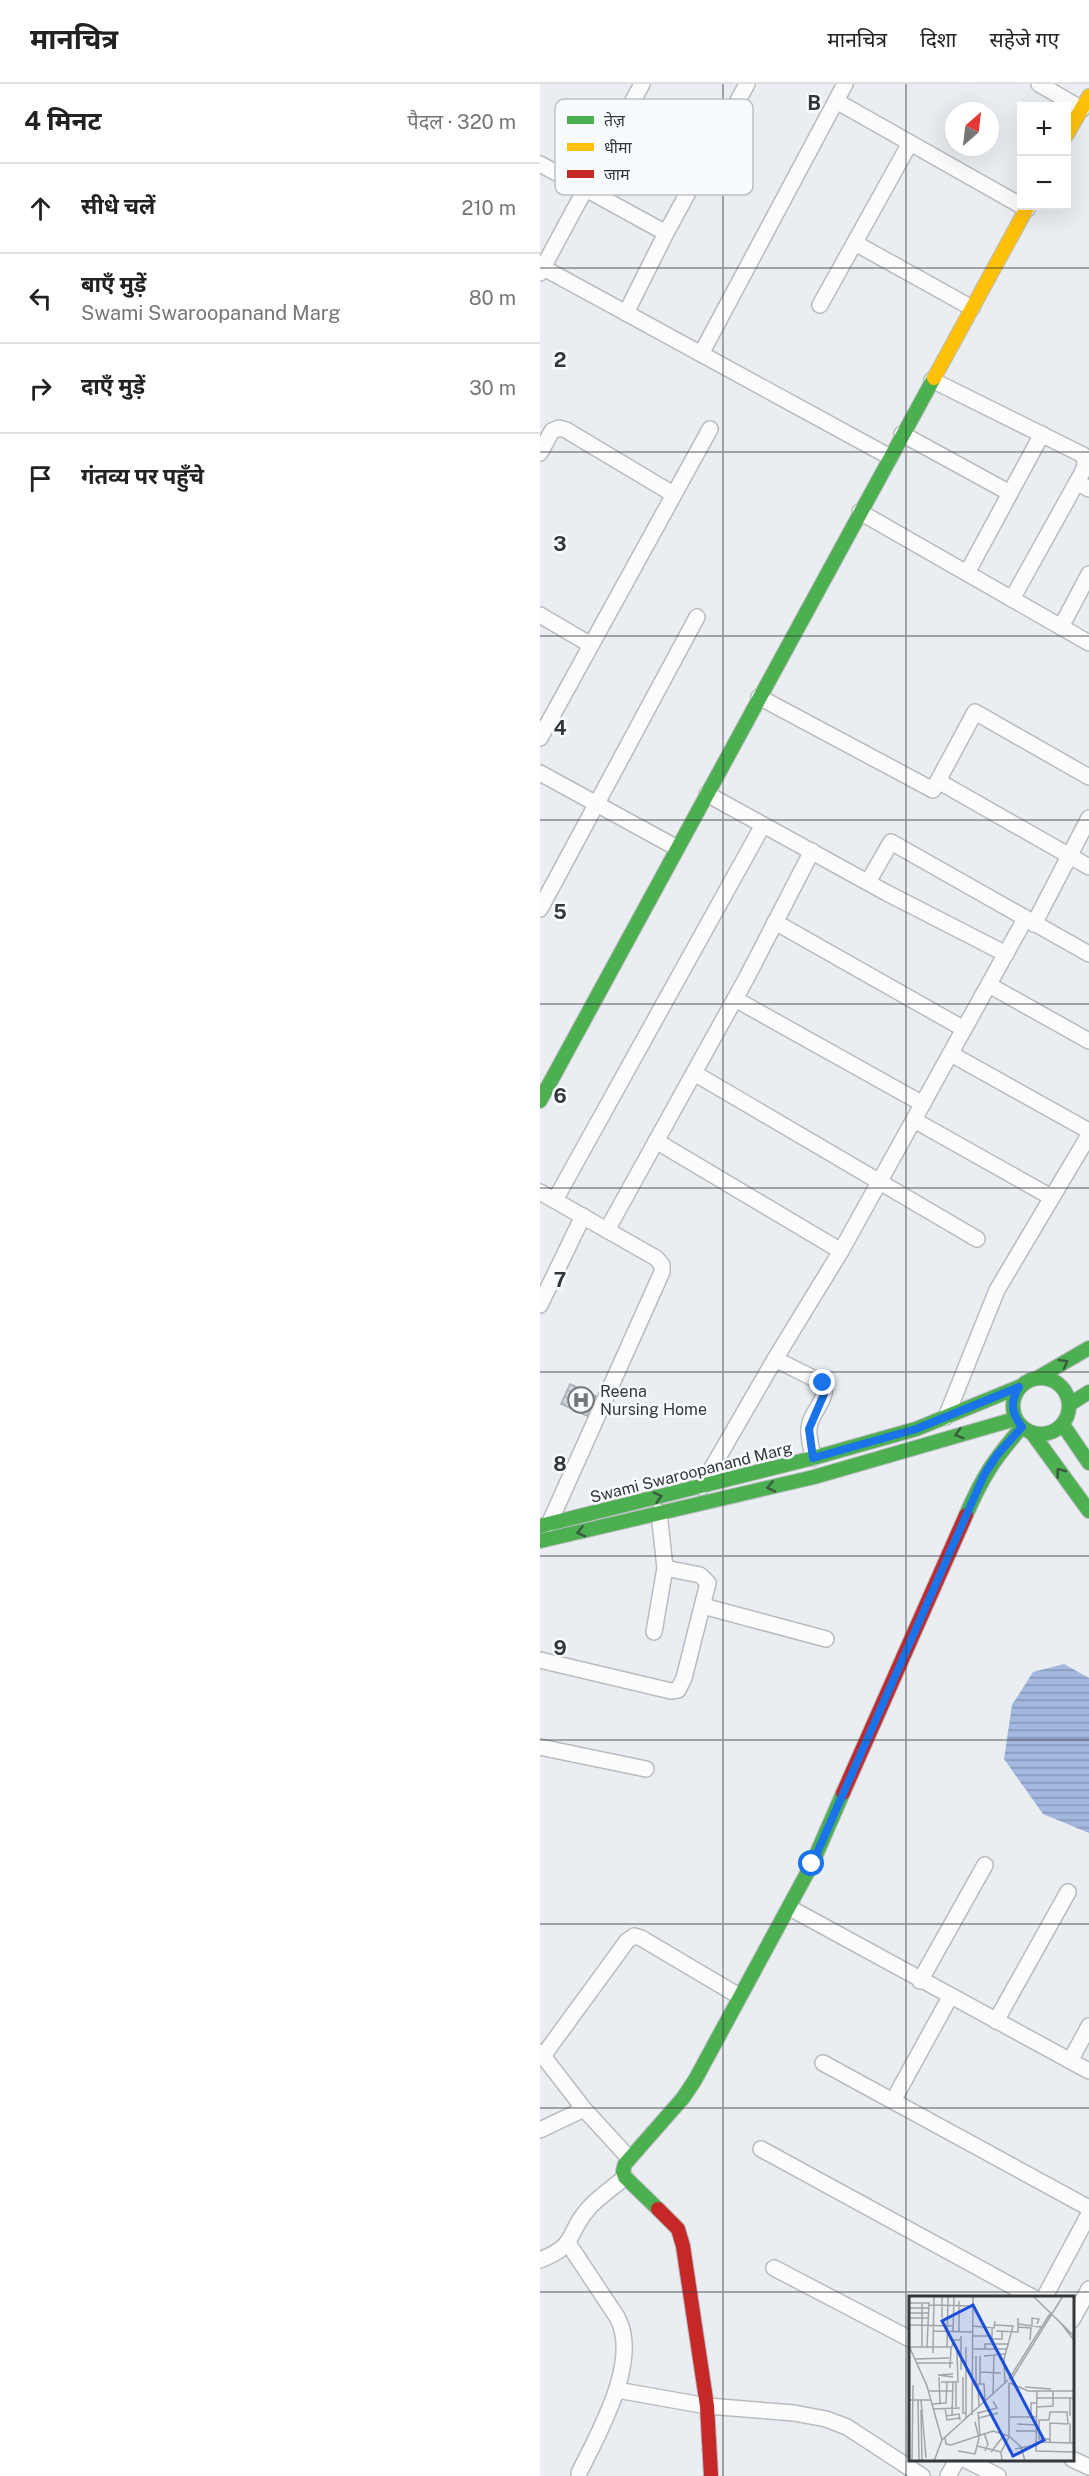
<!DOCTYPE html>
<html lang="hi">
<meta charset="utf-8">
<style>
body{margin:0;font-family:"Public Sans","Noto Sans Devanagari",sans-serif;background:#f6f6f6;color:#222}
.controls{position:absolute;right:18px;top:18px;display:grid;overflow:hidden;border-radius:0px;box-shadow:0 6px 24px #0002}
.controls button{width:54px;height:54px;display:grid;place-items:center;padding:0;border:0;border-bottom:2px solid #e0e0e0;background:#fff;color:#222;font:30px sans-serif}
.compass{position:absolute;left:405px;top:18px;width:54px;height:54px;border-radius:50%;background:#fff;box-shadow:0 6px 24px #0002;rotate:28deg}
.stop{position:absolute;width:18px;height:18px;margin:-14px;border:4px solid #1a73e8;border-radius:50%;background:#fff}
.stop.end{background:#1a73e8;border-color:#fff;box-shadow:0 2px 6px #0008}
.list{margin:0;padding:0;list-style:none}
h2{display:flex;justify-content:space-between;align-items:center;height:78px;margin:0;padding:0 24px;font-size:26px}
h2 small{font-size:20px;font-weight:400;color:#767676}
.list li{display:grid;grid-template-columns:39px 1fr auto;gap:18px;align-items:center;box-sizing:border-box;height:90px;padding:0 24px;border-top:2px solid #e0e0e0}
.list b{display:block;font-size:22px;white-space:nowrap}
.list p{margin:0;font-size:20px;white-space:nowrap;color:#767676}
.list em{font-size:20px;font-style:normal;color:#767676}
.icon{flex:none;width:33px;height:33px;fill:none;stroke:currentColor;stroke-width:2;stroke-linecap:round;stroke-linejoin:round}
.map{position:relative;flex:none;width:549px;height:2392px;overflow:hidden}
header{display:flex;align-items:center;gap:36px;box-sizing:border-box;height:84px;padding:0 30px;background:#fff;border-bottom:2px solid #e0e0e0}
header strong{font-size:28px}
nav{display:flex;gap:33px;margin-inline-start:auto;font-size:21px}
main{display:flex}
aside{flex:1;background:#fff}
.map>svg:first-child{display:block}
.water{fill:url(#water-rules)}
.building{fill:url(#building-back-hatch);stroke:#aaadb1;stroke-width:1.5}
.lines{fill:none;stroke-linecap:round;stroke-linejoin:round}
.street-casing{stroke:#b9bcbf;stroke-width:18}
.fast-casing{stroke:#b9bcbf;stroke-width:16}
.slow-casing{stroke:#b9bcbf;stroke-width:16}
.jam-casing{stroke:#b9bcbf;stroke-width:16}
.street{stroke:#fcfcfd;stroke-width:15}
.fast{stroke:#4caf50;stroke-width:14}
.slow{stroke:#ffc107;stroke-width:14}
.jam{stroke:#c62828;stroke-width:14}
.oneway{stroke:#3b5b41}
.route{stroke:#1a73e8;stroke-width:8}
.grid{fill:none;stroke:#34373a;stroke-width:1.5;stroke-opacity:0.55}
.labels{text-anchor:middle;stroke-width:5;stroke-linejoin:round;paint-order:stroke}
.poi-label{font-size:16px;fill:#34373a;stroke:#f8fbfe;text-anchor:start}
.street-label{font-size:16px;fill:#34373a;stroke:#f8fbfe}
.inset-road{fill:none;stroke:#a1a5a8;stroke-width:1.5}
.view{fill:#1d4ed8;fill-opacity:0.15;stroke:#1d4ed8;stroke-width:3}
.inset-edge{fill:none;stroke:#34373a;stroke-width:3}
.key{fill:#f8fbfe;stroke:#bdc0c3;stroke-width:1.5}
.key-label{font-size:16px;fill:#34373a}
.grid-label{font-size:20px;text-anchor:middle;font-weight:bold;fill:#34373a;stroke:#f8fbfe;stroke-width:5;stroke-linejoin:round;paint-order:stroke}
</style>
<header>
<strong>मानचित्र</strong>
<nav><a>मानचित्र</a><a>दिशा</a><a>सहेजे गए</a></nav>
</header>
<main>
<aside>
<h2>4 मिनट<small>पैदल · 320 m</small></h2>
<ul class="list">
<li><svg class="icon" aria-label="ahead" viewBox="0 0 24 24"><path d="M12 20V5M6 11l6-6 6 6"/></svg><div><b>सीधे चलें</b></div><em>210 m</em></li>
<li><svg class="icon" aria-label="left" viewBox="0 0 24 24"><path d="M17 20v-9H6M10 6l-5 5 5 5"/></svg><div><b>बाएँ मुड़ें</b><p>Swami Swaroopanand Marg</p></div><em>80 m</em></li>
<li><svg class="icon" aria-label="right" viewBox="0 0 24 24"><path d="M7 20v-9h11M14 6l5 5-5 5"/></svg><div><b>दाएँ मुड़ें</b></div><em>30 m</em></li>
<li><svg class="icon" aria-label="arrive" viewBox="0 0 24 24"><path d="M6 21V4h12l-3 4 3 4H6"/></svg><div><b>गंतव्य पर पहुँचे</b></div></li>
</ul>
</aside>
<div class="map">
<svg width="549" height="2392" viewBox="0 0 549 2392">
<defs>
<pattern id="water-rules" width="6" height="5" patternUnits="userSpaceOnUse" patternTransform="scale(1.5)"><rect width="6" height="5" fill="#a3b8de"/><path d="M0 2.5h6" fill="none" stroke="#8696b5"/></pattern>
<pattern id="building-back-hatch" width="6" height="6" patternUnits="userSpaceOnUse" patternTransform="scale(1.5)"><rect width="6" height="6" fill="#cbd5e0"/><path d="M-1 5l2 2M0 0l6 6M5-1l2 2" fill="none" stroke="#afb7c1"/></pattern>
</defs>
<rect width="100%" height="100%" fill="#eaeef2"/>
<path class="water" d="M 524,1580 L 549,1594 L 549,1749 L 503,1730 L 464,1675 L 472,1621 L 493,1588 Z"/>
<path class="building" d="M 30,1300 L 56,1312 L 47,1332 L 21,1320 Z"/>
<g class="lines">
<g class="street-casing">
<g id="street">
<path d="M 499,0 L 542,25"/>
<path d="M 296,17 L 487,125"/>
<path d="M 0,80 L 126,149"/>
<path d="M 315,159 L 432,224"/>
<path d="M 0,182 L 350,373"/>
<path d="M 0,189 L 102,0"/>
<path d="M 280,221 L 370,59"/>
<path d="M 86,229 L 126,149 L 207,0"/>
<path d="M 161,270 L 305,0"/>
<path d="M 392,296 L 543,371 C 548,381 542,389 537,398 L 549,405"/>
<path d="M 362,350 L 470,409"/>
<path d="M 0,369 L 12,347 L 19,344 L 26,346 L 133,410"/>
<path d="M 320,428 L 549,559"/>
<path d="M 427,489 L 502,350"/>
<path d="M 472,515 L 537,398"/>
<path d="M 0,531 L 51,561"/>
<path d="M 521,543 L 549,490"/>
<path d="M 219,613 L 393,706 L 435,628 L 549,693"/>
<path d="M 0,654 L 170,345"/>
<path d="M 0,689 L 137,764"/>
<path d="M 398,697 L 549,783"/>
<path d="M 167,710 L 345,808 L 466,870"/>
<path d="M 328,798 L 351,758 L 549,870"/>
<path d="M 0,825 L 157,533"/>
<path d="M 235,838 L 424,945"/>
<path d="M 494,840 L 549,734"/>
<path d="M 449,901 L 549,957"/>
<path d="M 195,915 L 383,1020"/>
<path d="M 411,970 L 549,1047"/>
<path d="M 154,989 L 437,1155"/>
<path d="M 374,1036 L 511,1113"/>
<path d="M 116,1057 L 301,1167"/>
<path d="M 0,1108 L 116,1174 L 122,1181 L 122,1188 L 9,1440"/>
<path d="M 15,1116 L 223,741"/>
<path d="M 67,1146 L 207,893 L 272,767"/>
<path d="M 0,1221 L 43,1132"/>
<path d="M 235,1275 L 283,1299 C 290,1315 269,1329 269,1345 C 268,1354 272,1365 273,1374"/>
<path d="M 406,1333 L 457,1206 L 549,1051"/>
<path d="M 161,1403 L 235,1275 L 301,1167 L 485,835"/>
<path d="M 163,1522 L 286,1555"/>
<path d="M 114,1548 L 125,1484 L 119,1428"/>
<path d="M 0,1576 L 131,1607 L 138,1606 L 144,1594 L 168,1499 L 160,1491 L 125,1484"/>
<path d="M 0,1663 L 106,1685"/>
<path d="M 250,1824 L 549,1987"/>
<path d="M 380,1897 L 445,1781"/>
<path d="M 456,1937 L 528,1808"/>
<path d="M 0,1968 L 44,2025 L 89,2074"/>
<path d="M 3,1972 L 87,1857 L 94,1852 L 101,1854 L 199,1912"/>
<path d="M 530,1977 L 549,1942"/>
<path d="M 283,1979 L 549,2124"/>
<path d="M 353,2017 L 410,1913"/>
<path d="M 0,2046 L 44,2025"/>
<path d="M 221,2065 L 494,2214"/>
<path d="M 28,2159 L 77,2233 C 101,2276 59,2348 39,2389"/>
<path d="M 0,2176 C 38,2161 26,2150 48,2125 C 58,2113 73,2104 85,2093"/>
<path d="M 234,2184 L 370,2255"/>
<path d="M 504,2214 L 549,2130"/>
<path d="M 532,2236 L 549,2205"/>
<path d="M 77,2306 L 167,2322 L 254,2329 L 286,2335 L 307,2343 L 382,2392"/>
<path d="M 532,2375 L 549,2383"/>
<path d="M 426,2376 L 458,2392"/>
<path d="M 408,2392 L 417,2376"/>
</g>
</g>
<g class="fast-casing">
<g id="fast">
<path d="M 0,1017 L 394,294"/>
<path d="M 499,1293 L 549,1264"/>
<circle cx="501" cy="1322" r="28"/>
<path d="M 530,1320 L 549,1308"/>
<path d="M 523,1341 L 549,1379"/>
<path d="M 492,1349 L 549,1427"/>
<path d="M 426,1431 C 443,1392 454,1375 482,1343"/>
<path d="M 0,1442 L 273,1374 L 376,1345 L 479,1303"/>
<path d="M 0,1457 L 274,1393 L 475,1335"/>
<path d="M 118,2125 L 85,2093 L 83,2087 L 85,2080 L 143,2014 L 155,1996 L 272,1780 L 303,1709"/>
</g>
</g>
<g class="slow-casing">
<g id="slow">
<path d="M 526,52 L 549,12"/>
<path d="M 394,294 L 488,122"/>
</g>
</g>
<g class="jam-casing">
<g id="jam">
<path d="M 303,1709 L 426,1431"/>
<path d="M 118,2125 L 138,2145 L 143,2162 L 167,2322 L 171,2392"/>
</g>
</g>
<use href="#street" class="street"/>
<use href="#fast" class="fast"/>
<use href="#slow" class="slow"/>
<use href="#jam" class="jam"/>
</g>
<defs><path id="oneway-chevron" d="M-2-3.5L2.5 0L-2 3.5" fill="none" stroke-width="1.6" stroke-linecap="round" stroke-linejoin="round" transform="scale(1.5)"/></defs>
<g class="oneway">
<use href="#oneway-chevron" transform="translate(524 1279) rotate(-30)"/>
<use href="#oneway-chevron" transform="translate(419 1350) rotate(164)"/>
<use href="#oneway-chevron" transform="translate(520 1388) rotate(-127)"/>
<use href="#oneway-chevron" transform="translate(231 1403) rotate(167)"/>
<use href="#oneway-chevron" transform="translate(118 1413) rotate(-14)"/>
<use href="#oneway-chevron" transform="translate(41 1448) rotate(166)"/>
</g>
<g class="lines">
<path class="route" d="M 272,1780 L 444,1391 L 457,1371 L 482,1343 C 471,1329 470,1318 479,1303 L 376,1345 L 273,1374 L 269,1345 L 284,1310 L 283,1299"/>
</g>
<path class="grid" d="M 183,0 L 183,2392M 366,0 L 366,2392M 0,184 L 549,184M 0,368 L 549,368M 0,552 L 549,552M 0,736 L 549,736M 0,920 L 549,920M 0,1104 L 549,1104M 0,1288 L 549,1288M 0,1472 L 549,1472M 0,1656 L 549,1656M 0,1840 L 549,1840M 0,2024 L 549,2024M 0,2208 L 549,2208"/>
<defs>
<g id="hospital-ring" transform="scale(1.35)"><circle r="9.5" fill="#f8fbfe" stroke="#74777a" stroke-width="1.5"/><path d="M-5-5h3v3.5h4V-5h3V5h-3V1.5h-4V5h-3Z" fill="#74777a"/></g>
</defs>
<g fill-rule="evenodd">
<use href="#hospital-ring" x="41" y="1316"/>
</g>
<g class="labels">
<g class="poi-label">
<text x="60" y="1313">Reena<tspan x="60" dy="18">Nursing Home</tspan></text>
</g>
<g class="street-label">
<text transform="translate(151 1388) rotate(-14)" y="6">Swami Swaroopanand Marg</text>
</g>
</g>
<g transform="translate(369 2212)">
<rect width="165" height="165" fill="#eaeef2"/>
<path class="inset-road" d="M 124,0 L 165,40M 0,7 L 20,7 L 18,51M 20,9 L 64,10M 0,12 L 19,12M 0,17 L 19,17M 0,22 L 19,22M 33,22 L 33,1M 151,26 L 165,44M 109,28 L 132,31M 0,29 L 44,30M 86,29 L 104,30 L 95,63 L 96,88M 64,30 L 85,32 L 86,25M 123,30 L 123,22 L 130,23 L 128,28M 109,31 L 122,32 L 121,44M 83,32 L 83,43 L 93,43 L 93,36M 25,35 L 63,36M 44,35 L 45,0M 87,35 L 109,36 L 109,22M 50,36 L 50,5M 63,40 L 82,40M 0,50 L 18,90 L 33,144M 13,50 L 13,7M 1,51 L 43,51 L 44,44 L 52,44M 38,51 L 39,1M 63,53 L 76,53 L 76,48 L 100,48M 76,53 L 98,53M 24,57 L 25,1M 75,60 L 96,58M 6,63 L 40,62M 8,67 L 44,67M 41,72 L 42,51M 52,74 L 52,40M 71,76 L 92,77M 30,81 L 31,107M 44,81 L 29,79 L 44,78M 54,81 L 54,117 L 57,117M 100,83 L 142,16M 102,84 L 154,0M 32,86 L 49,86 L 48,56 L 52,55M 100,87 L 100,140 L 112,151 L 116,165M 101,87 L 119,95 L 165,95M 63,88 L 75,88 L 76,106M 67,88 L 67,60M 69,88 L 70,111M 71,88 L 71,60M 116,91 L 142,93M 19,95 L 44,95M 128,95 L 127,155 L 165,156M 84,99 L 85,58M 128,102 L 161,102M 0,104 L 22,104M 9,104 L 10,165M 12,104 L 17,162M 23,108 L 37,107 L 38,86M 47,111 L 47,86M 128,111 L 144,110 L 144,95M 36,112 L 38,124 L 51,122M 24,113 L 51,112M 12,114 L 13,165M 69,116 L 71,139M 69,117 L 88,112 L 84,105M 43,119 L 44,86M 63,119 L 64,0M 37,120 L 50,118 L 51,124M 161,120 L 161,102 L 165,102M 101,121 L 127,121M 122,121 L 122,107 L 127,107M 70,122 L 89,117M 57,123 L 57,51M 108,128 L 127,129M 107,135 L 127,135M 75,137 L 79,148 L 76,155M 36,141 L 37,148 L 42,149 L 84,135 L 100,140M 141,143 L 130,143 L 130,124 L 140,124 L 141,116 L 158,116 L 159,128M 127,146 L 165,147M 141,146 L 141,127 L 159,128M 161,147 L 161,127M 68,150 L 92,156M 106,153 L 127,149M 49,155 L 66,158 L 70,142 L 66,126M 82,156 L 96,138M 3,165 L 4,89M 25,165 L 33,144 L 99,84M 93,165 L 92,156 L 100,141"/>
<path class="view" d="M 64,9 L 135,144 L 104,160 L 33,25 Z"/>
<rect width="165" height="165" class="inset-edge"/>
</g>
<rect x="15" y="15" width="198" height="96" rx="9" class="key"/>
<rect x="27" y="32" width="27" height="8" fill="#4caf50"/>
<rect x="27" y="59" width="27" height="8" fill="#ffc107"/>
<rect x="27" y="86" width="27" height="8" fill="#c62828"/>
<g class="key-label">
<text x="64" y="42">तेज़</text>
<text x="64" y="69">धीमा</text>
<text x="64" y="96">जाम</text>
</g>
<g class="grid-label">
<text x="274" y="26">B</text>
<text x="20" y="283">2</text>
<text x="20" y="467">3</text>
<text x="20" y="651">4</text>
<text x="20" y="835">5</text>
<text x="20" y="1019">6</text>
<text x="20" y="1203">7</text>
<text x="20" y="1387">8</text>
<text x="20" y="1571">9</text>
</g>
</svg>
<div class="controls">
<button>+</button>
<button>−</button>
</div>
<svg class="compass" viewBox="-18 -18 36 36"><path d="M0-13l5 13h-10z" fill="#e53935"/><path d="M0 13l5-13h-10z" fill="#767676"/></svg>
<div class="stop" style="left:272px;top:1780px"></div>
<div class="stop end" style="left:283px;top:1299px"></div>
</div>
</main>
